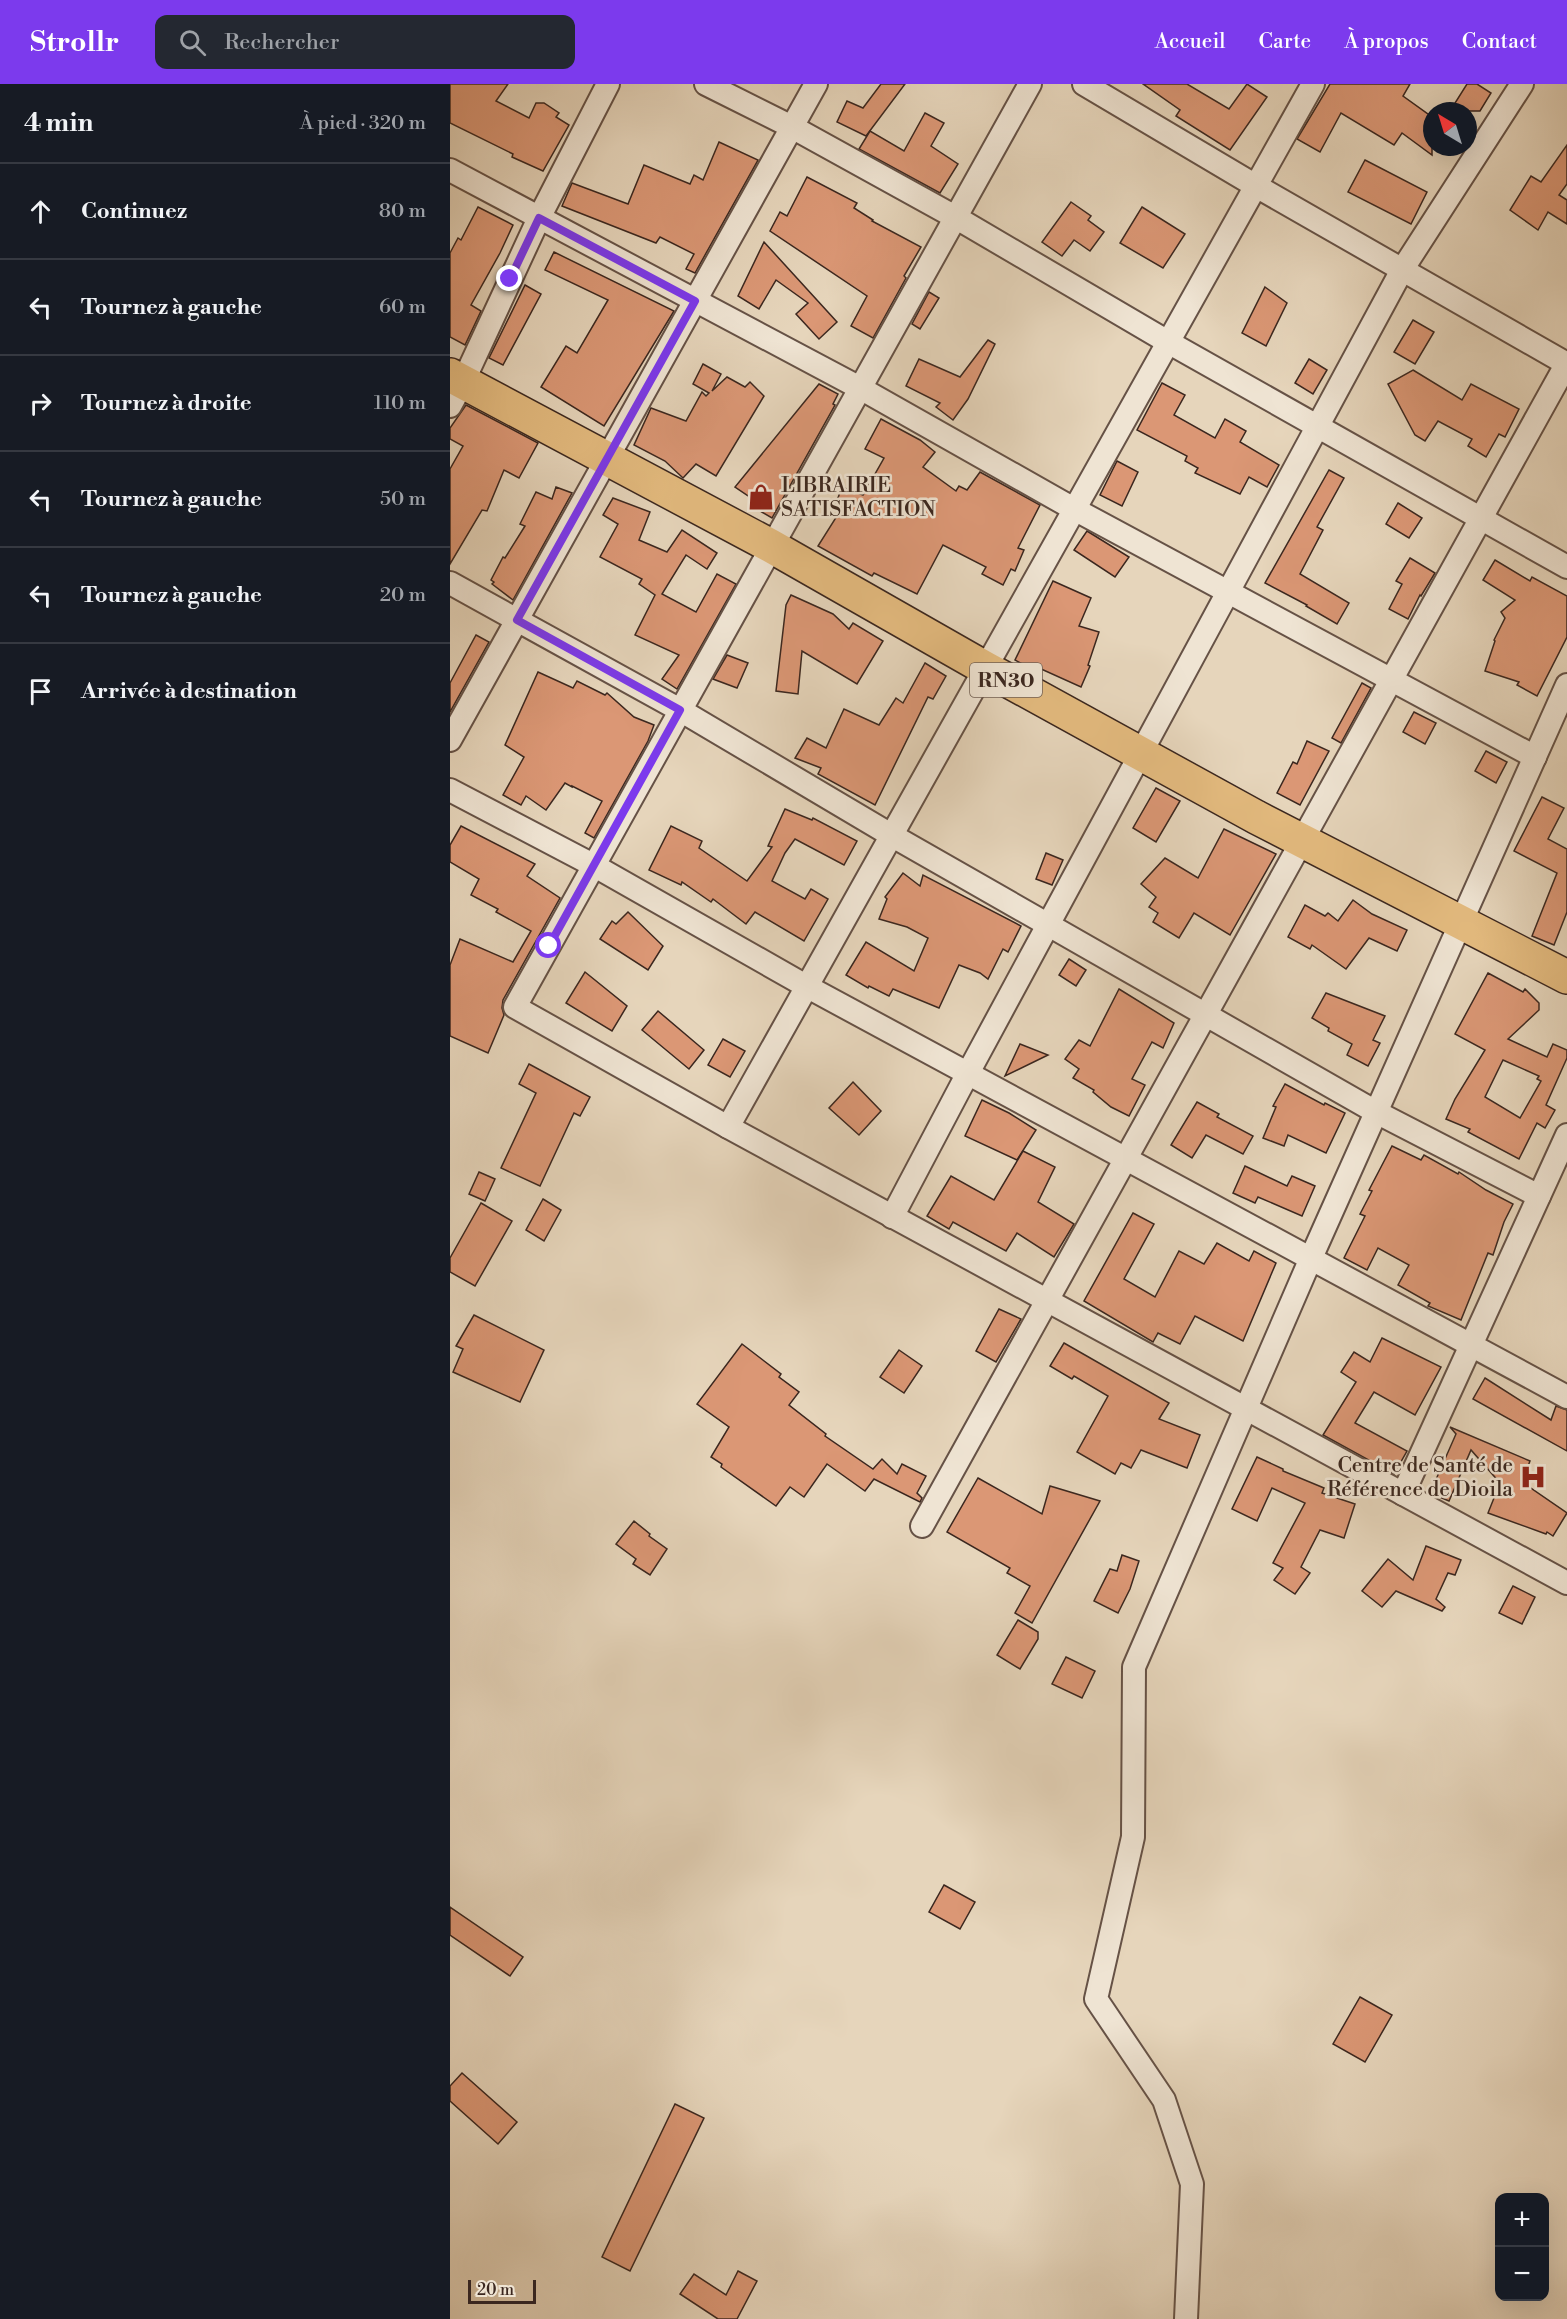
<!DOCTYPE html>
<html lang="fr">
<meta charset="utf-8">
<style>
body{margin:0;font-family:"Libre Bodoni",serif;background:#242831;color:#f1f3f6}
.controls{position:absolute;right:18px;bottom:18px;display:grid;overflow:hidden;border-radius:12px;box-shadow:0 6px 24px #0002}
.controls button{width:54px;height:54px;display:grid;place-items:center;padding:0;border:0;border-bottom:2px solid #363941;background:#171b24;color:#f1f3f6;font:30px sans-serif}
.compass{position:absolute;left:973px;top:18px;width:54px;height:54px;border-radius:50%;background:#171b24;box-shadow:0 6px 24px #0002;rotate:322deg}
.scale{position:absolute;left:18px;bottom:15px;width:68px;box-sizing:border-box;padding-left:6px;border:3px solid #3b271f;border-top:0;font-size:16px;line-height:21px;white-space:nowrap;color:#3b271f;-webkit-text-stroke:4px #efe4d3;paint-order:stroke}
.stop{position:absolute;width:18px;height:18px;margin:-14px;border:4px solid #7c3aed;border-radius:50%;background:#fff}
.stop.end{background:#7c3aed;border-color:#fff;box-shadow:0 2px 6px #0008}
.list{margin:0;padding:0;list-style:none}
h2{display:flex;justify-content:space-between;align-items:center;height:78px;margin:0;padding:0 24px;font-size:26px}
h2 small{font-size:20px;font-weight:400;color:#9ea1a6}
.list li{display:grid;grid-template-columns:39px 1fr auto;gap:18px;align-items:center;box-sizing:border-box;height:96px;padding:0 24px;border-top:2px solid #363941}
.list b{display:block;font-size:22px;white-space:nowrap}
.list em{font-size:20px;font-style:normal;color:#9ea1a6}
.icon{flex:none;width:33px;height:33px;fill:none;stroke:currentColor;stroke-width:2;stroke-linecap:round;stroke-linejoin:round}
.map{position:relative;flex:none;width:1117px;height:2235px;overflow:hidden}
header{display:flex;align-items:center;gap:36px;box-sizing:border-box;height:84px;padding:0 30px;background:#7c3aed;color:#fff}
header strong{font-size:28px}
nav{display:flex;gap:33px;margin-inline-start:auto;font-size:21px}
.search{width:420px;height:54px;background:#242831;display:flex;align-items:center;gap:15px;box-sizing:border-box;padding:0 21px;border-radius:12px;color:#9ea1a6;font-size:22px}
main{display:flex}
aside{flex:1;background:#171b24}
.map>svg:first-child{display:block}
.building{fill:#db9775;stroke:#3b271f;stroke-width:1.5;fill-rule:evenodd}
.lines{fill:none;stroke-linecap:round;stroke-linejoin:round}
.street-casing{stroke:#665246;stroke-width:26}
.primary-casing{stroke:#3b271f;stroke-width:36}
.street{stroke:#efe4d3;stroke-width:22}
.primary{stroke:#e3ba7e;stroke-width:33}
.route{stroke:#7c3aed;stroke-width:8}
.labels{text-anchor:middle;stroke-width:5;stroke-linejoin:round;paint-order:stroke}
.shield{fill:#efe4d3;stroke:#716055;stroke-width:1.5}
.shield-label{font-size:20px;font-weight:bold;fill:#3b271f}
.poi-label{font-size:21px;fill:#3b271f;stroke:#efe4d3;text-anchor:start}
</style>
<header>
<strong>Strollr</strong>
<div class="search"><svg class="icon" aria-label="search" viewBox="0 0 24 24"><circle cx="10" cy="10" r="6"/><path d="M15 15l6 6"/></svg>Rechercher</div>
<nav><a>Accueil</a><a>Carte</a><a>À propos</a><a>Contact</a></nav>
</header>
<main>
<aside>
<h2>4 min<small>À pied · 320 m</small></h2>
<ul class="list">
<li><svg class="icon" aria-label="ahead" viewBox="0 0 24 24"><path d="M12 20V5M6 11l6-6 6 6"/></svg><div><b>Continuez</b></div><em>80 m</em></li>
<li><svg class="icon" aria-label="left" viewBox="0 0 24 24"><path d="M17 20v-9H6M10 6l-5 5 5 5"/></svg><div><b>Tournez à gauche</b></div><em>60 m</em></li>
<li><svg class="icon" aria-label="right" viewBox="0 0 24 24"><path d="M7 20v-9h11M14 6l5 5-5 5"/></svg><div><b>Tournez à droite</b></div><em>110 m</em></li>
<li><svg class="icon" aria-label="left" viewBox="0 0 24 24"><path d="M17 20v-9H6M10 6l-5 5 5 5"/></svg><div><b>Tournez à gauche</b></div><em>50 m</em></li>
<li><svg class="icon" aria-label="left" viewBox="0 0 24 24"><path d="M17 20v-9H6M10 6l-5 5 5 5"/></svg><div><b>Tournez à gauche</b></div><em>20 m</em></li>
<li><svg class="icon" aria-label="arrive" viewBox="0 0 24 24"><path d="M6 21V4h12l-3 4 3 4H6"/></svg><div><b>Arrivée à destination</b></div></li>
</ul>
</aside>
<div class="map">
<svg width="1117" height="2235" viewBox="0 0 1117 2235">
<rect width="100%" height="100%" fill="#e6d5bb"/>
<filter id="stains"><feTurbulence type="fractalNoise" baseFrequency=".00333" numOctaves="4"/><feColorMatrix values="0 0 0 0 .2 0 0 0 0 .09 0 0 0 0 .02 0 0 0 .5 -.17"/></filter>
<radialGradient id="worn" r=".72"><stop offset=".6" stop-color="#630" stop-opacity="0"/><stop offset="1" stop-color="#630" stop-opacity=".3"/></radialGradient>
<g class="building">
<path d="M 0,0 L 58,0 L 46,17 L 79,34 L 86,19 L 94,19 L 109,29 L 106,33 L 119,41 L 93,87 L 62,73 L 63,70 L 0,39 Z"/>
<path d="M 431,0 L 455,0 L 416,52 L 387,38 L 397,17 L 413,24 Z"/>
<path d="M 693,0 L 737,0 L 779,25 L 797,0 L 817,13 L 780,66 L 726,32 L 730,26 Z"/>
<path d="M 880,0 L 960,0 L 953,12 L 982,33 L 982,71 L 952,49 L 944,61 L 891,29 L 870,68 L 847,55 Z"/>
<path d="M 1017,0 L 1027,0 L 1041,9 L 1030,27 L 1000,27 Z"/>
<path d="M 475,29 L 494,39 L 481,62 L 508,80 L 490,109 L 409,65 L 420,47 L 454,67 Z"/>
<path d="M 269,58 L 308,76 L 245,189 L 236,185 L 244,170 L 210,153 L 206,159 L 112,122 L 122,99 L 178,120 L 194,81 L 240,100 L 244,91 L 253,96 Z"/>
<path d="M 1117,61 L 1117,100 L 1109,111 L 1117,116 L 1117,140 L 1098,128 L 1088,146 L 1060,126 L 1081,92 L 1091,98 Z"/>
<path d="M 915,76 L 977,108 L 961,140 L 898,108 Z"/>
<path d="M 357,93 L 407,119 L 404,124 L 423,136 L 422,137 L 471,163 L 454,192 L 456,194 L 423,254 L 401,242 L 417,212 L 320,147 L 330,128 L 337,132 Z"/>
<path d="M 621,118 L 641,132 L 638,136 L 654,148 L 640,167 L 624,156 L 612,172 L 592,158 Z"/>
<path d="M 28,123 L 63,141 L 50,169 L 21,221 L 31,227 L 15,261 L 0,253 L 0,169 L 8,154 L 11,156 Z"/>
<path d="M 692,123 L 735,150 L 713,184 L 670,159 Z"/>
<path d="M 314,158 L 387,238 L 369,255 L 346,230 L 358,219 L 326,196 L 309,225 L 288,212 Z"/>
<path d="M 104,168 L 224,227 L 154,342 L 91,303 L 116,262 L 127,269 L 158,216 L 95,186 Z"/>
<path d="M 75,201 L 91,210 L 53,281 L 39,274 Z"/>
<path d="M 815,203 L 837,219 L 816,262 L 792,249 Z"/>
<path d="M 479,208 L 489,214 L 470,245 L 462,240 Z"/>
<path d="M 963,236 L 984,248 L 965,280 L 944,268 Z"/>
<path d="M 538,256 L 545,260 L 518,315 L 503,336 L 486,323 L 490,319 L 456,302 L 469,275 L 510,293 Z"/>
<path d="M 859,275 L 877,286 L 863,310 L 845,299 Z"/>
<path d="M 253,280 L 271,290 L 262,307 L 277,293 L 295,303 L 300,298 L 314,312 L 266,392 L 246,380 L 233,394 L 215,377 L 184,361 L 201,324 L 236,337 L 252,308 L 256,312 L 259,309 L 243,300 Z"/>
<path d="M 963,286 L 1012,316 L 1021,300 L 1069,325 L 1055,353 L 1049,350 L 1036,373 L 1018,362 L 1022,355 L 988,337 L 975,357 L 965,351 L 938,300 Z"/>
<path d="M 712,299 L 735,311 L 724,331 L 765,354 L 775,335 L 796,347 L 790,358 L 829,381 L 817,403 L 799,393 L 790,410 L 745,389 L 748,384 L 735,377 L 737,372 L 687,346 Z"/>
<path d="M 369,300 L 388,310 L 383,320 L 385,321 L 322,434 L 300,421 L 304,416 L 285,403 Z"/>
<path d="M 16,321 L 88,359 L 69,394 L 54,386 L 37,427 L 32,426 L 0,480 L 0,385 L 13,362 L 0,355 L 0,344 Z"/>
<path d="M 431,335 L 470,356 L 485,368 L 473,383 L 506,407 L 509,402 L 517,406 L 530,388 L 590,421 L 568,464 L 574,466 L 565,487 L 561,485 L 553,501 L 532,490 L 536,483 L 493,461 L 467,510 L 424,489 L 422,492 L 368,462 L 392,424 L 385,422 L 392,403 L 413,411 L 434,374 L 415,365 Z"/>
<path d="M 667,377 L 688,388 L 672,422 L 650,411 Z"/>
<path d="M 879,386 L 894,394 L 867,443 L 873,446 L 850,490 L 899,519 L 887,540 L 856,522 L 857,521 L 815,499 Z"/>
<path d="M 106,403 L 122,409 L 63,516 L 42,500 L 44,498 L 41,496 L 53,473 L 55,474 L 75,442 L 70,440 L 86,408 L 102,415 Z"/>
<path d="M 163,414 L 200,428 L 189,456 L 217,468 L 232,446 L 267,469 L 257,485 L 236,471 L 212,510 L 246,528 L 267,490 L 286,500 L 227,605 L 212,595 L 229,571 L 185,551 L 205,511 L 189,500 L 192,495 L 150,473 L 168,440 L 153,431 Z"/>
<path d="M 948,419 L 972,434 L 959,454 L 936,440 Z"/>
<path d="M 637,447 L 679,473 L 665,493 L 624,466 Z"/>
<path d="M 960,474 L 985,489 L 971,512 L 970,511 L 958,535 L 939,525 L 952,500 L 946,497 Z"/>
<path d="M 1045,476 L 1080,497 L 1082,493 L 1117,512 L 1117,553 L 1087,612 L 1067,601 L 1069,598 L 1035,587 L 1045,557 L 1044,556 L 1055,534 L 1051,528 L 1065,516 L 1033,496 Z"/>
<path d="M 603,497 L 641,514 L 629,542 L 649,548 L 638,581 L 640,582 L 631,603 L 589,584 L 587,588 L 565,576 Z"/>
<path d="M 341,511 L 383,530 L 399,545 L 403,539 L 433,557 L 407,600 L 352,567 L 348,610 L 326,607 L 336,521 Z"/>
<path d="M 26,551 L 39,558 L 0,628 L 0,599 Z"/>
<path d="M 277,571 L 298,579 L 287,604 L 263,595 Z"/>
<path d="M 475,579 L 496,592 L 483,615 L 478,613 L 425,721 L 368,690 L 371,684 L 345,674 L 357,654 L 376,664 L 394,625 L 429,641 L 446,614 L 453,619 Z"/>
<path d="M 88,588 L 123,604 L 127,597 L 155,611 L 157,609 L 184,633 L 204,641 L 198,657 L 144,754 L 135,749 L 152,717 L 122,702 L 122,703 L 115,699 L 96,726 L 76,712 L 71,721 L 53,711 L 74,673 L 55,661 Z"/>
<path d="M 912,599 L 921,604 L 891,659 L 882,654 Z"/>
<path d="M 964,628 L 986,639 L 975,660 L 953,648 Z"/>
<path d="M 857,657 L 879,667 L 850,721 L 827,709 L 843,678 L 847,680 Z"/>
<path d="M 1036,667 L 1057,678 L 1046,699 L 1025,687 Z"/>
<path d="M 706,704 L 730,717 L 706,758 L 683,744 Z"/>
<path d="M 1092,713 L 1114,724 L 1098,755 L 1117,765 L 1117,828 L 1104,861 L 1082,852 L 1107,789 L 1064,767 Z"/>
<path d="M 335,725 L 362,736 L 363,734 L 407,757 L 394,781 L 345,755 L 335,769 L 322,797 L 355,815 L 361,805 L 378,815 L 354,857 L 305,828 L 296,840 L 263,815 L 261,818 L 232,798 L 231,801 L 199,786 L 221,742 L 252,757 L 249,764 L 297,797 L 322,763 L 318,762 Z"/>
<path d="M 11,742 L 85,780 L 77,792 L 110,814 L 53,916 L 52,924 L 54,931 L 38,969 L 0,952 L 0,881 L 10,855 L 63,878 L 81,847 L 46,828 L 48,825 L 21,811 L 29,795 L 0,778 L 0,761 Z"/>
<path d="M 774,745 L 826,770 L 780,851 L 744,829 L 729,854 L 703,838 L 708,829 L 699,823 L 706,813 L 691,800 L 715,774 L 748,794 Z"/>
<path d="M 596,769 L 613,776 L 602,801 L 586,795 Z"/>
<path d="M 453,789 L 470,802 L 473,791 L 571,842 L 558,868 L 553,865 L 538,895 L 530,889 L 509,881 L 489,924 L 443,905 L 439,912 L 419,902 L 418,904 L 396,891 L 416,858 L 464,887 L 478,854 L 457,843 L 429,835 L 437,815 L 435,813 Z"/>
<path d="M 903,816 L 922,830 L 957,846 L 947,867 L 919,854 L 896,885 L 862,861 L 860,865 L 838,853 L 855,821 L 875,832 L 878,829 L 888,837 Z"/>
<path d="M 178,828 L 213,862 L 198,886 L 150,855 L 162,837 L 166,840 Z"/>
<path d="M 619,875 L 636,886 L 626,902 L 609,891 Z"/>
<path d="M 135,888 L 177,922 L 162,947 L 116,919 Z"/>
<path d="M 1038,889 L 1073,908 L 1075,905 L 1089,919 L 1089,926 L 1058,955 L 1097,973 L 1103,960 L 1117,966 L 1117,974 L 1096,1021 L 1105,1026 L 1095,1044 L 1087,1039 L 1069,1075 L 1018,1048 L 1020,1045 L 996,1035 L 1005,1015 L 1035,966 L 1005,950 ZM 1053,976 L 1089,992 L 1087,995 L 1091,997 L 1070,1034 L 1035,1013 Z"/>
<path d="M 669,905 L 724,939 L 713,964 L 702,958 L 682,995 L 695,1001 L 679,1032 L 661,1023 L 643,1008 L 644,1006 L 623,994 L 629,985 L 615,975 L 629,956 L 640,962 Z"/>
<path d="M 876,909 L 935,932 L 923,956 L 930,959 L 918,982 L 897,971 L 902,960 L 878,947 L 879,944 L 862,934 Z"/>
<path d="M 208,927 L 254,966 L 239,985 L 192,946 Z"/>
<path d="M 273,955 L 295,967 L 280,993 L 258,981 Z"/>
<path d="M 570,960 L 598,971 L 555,992 Z"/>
<path d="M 79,980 L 140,1013 L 130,1032 L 124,1029 L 90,1102 L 51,1084 L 86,1009 L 69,1000 Z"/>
<path d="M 403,998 L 431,1027 L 409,1051 L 379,1024 Z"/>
<path d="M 835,1000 L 874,1021 L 875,1019 L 895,1029 L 876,1069 L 838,1051 L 834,1062 L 813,1054 L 826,1023 L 823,1022 Z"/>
<path d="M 532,1016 L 559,1029 L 586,1046 L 567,1076 L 515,1052 Z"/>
<path d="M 747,1018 L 769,1030 L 767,1033 L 803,1052 L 793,1070 L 756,1051 L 742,1074 L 721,1061 Z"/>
<path d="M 942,1062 L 971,1076 L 974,1071 L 1008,1090 L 1009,1088 L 1036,1106 L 1063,1120 L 1054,1138 L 1043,1171 L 1038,1169 L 1011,1236 L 978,1222 L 980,1219 L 948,1201 L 959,1181 L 928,1164 L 917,1186 L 894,1174 L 915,1132 L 910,1130 L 922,1107 L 919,1106 Z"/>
<path d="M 573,1067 L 605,1083 L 588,1118 L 624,1140 L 604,1173 L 567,1149 L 556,1167 L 503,1138 L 499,1145 L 477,1132 L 501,1092 L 544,1116 Z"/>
<path d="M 795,1082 L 837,1102 L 842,1092 L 865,1102 L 852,1132 L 808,1113 L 805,1119 L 783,1109 Z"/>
<path d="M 29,1088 L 45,1095 L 35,1117 L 19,1110 Z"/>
<path d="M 93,1115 L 111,1126 L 94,1157 L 76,1146 Z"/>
<path d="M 31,1119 L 62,1137 L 25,1202 L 0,1188 L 0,1174 Z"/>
<path d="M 683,1129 L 704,1140 L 674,1195 L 705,1213 L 729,1167 L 754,1180 L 767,1159 L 799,1177 L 804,1167 L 826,1179 L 793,1257 L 745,1232 L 730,1260 L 708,1249 L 703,1258 L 634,1217 Z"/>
<path d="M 549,1225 L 571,1235 L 546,1278 L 526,1267 Z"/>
<path d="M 24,1231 L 94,1266 L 70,1318 L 3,1288 L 13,1265 L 6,1262 Z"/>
<path d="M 932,1254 L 991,1283 L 965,1331 L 924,1308 L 905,1339 L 957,1367 L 944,1390 L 873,1351 L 906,1298 L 891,1288 L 904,1268 L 920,1278 Z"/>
<path d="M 614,1259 L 719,1319 L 709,1335 L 750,1351 L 737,1384 L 691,1366 L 681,1384 L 671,1379 L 665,1390 L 627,1368 L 658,1312 L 624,1292 L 622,1295 L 600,1282 Z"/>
<path d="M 292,1260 L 331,1290 L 329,1293 L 349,1308 L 339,1321 L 376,1350 L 375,1352 L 423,1385 L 432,1375 L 447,1390 L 452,1380 L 476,1392 L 467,1409 L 472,1414 L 470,1418 L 424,1395 L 415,1407 L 377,1380 L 354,1413 L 340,1403 L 326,1422 L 271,1383 L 272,1380 L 261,1373 L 279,1343 L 247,1320 Z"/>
<path d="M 449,1266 L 472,1282 L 454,1309 L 430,1293 Z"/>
<path d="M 1035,1294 L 1101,1336 L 1106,1322 L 1117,1326 L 1117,1367 L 1023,1315 Z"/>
<path d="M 1000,1343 L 1080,1377 L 1072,1398 L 1117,1429 L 1103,1452 L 1097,1448 L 1096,1450 L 1038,1429 L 1050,1399 L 1021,1366 L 999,1417 L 980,1409 L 1006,1350 Z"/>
<path d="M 807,1373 L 833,1385 L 833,1387 L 874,1404 L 872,1409 L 905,1420 L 894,1454 L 870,1446 L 851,1483 L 860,1489 L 845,1510 L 824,1496 L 833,1484 L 823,1479 L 855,1419 L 822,1404 L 807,1437 L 782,1425 Z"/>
<path d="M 528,1394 L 592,1430 L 600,1402 L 650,1417 L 582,1539 L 565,1529 L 580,1502 L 557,1489 L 560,1484 L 497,1448 Z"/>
<path d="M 184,1437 L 200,1450 L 199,1452 L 217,1465 L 200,1491 L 183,1480 L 186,1475 L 166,1460 Z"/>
<path d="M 976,1462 L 1011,1476 L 1005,1491 L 998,1489 L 986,1515 L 995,1523 L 992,1527 L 946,1507 L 932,1523 L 912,1507 L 938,1475 L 963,1496 Z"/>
<path d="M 672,1471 L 689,1477 L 680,1505 L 668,1529 L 644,1517 L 660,1485 L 667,1487 Z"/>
<path d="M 1063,1502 L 1085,1513 L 1072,1540 L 1049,1529 Z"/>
<path d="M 568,1536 L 588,1548 L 588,1555 L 570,1585 L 547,1571 Z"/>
<path d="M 616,1573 L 645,1587 L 632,1614 L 602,1600 Z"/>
<path d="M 494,1801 L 525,1818 L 510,1845 L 479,1828 Z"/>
<path d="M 0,1823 L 73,1873 L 60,1892 L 0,1851 Z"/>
<path d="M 910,1913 L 942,1931 L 915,1978 L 883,1960 Z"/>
<path d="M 12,1989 L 67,2038 L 48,2060 L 0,2017 L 0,2002 Z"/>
<path d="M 225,2020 L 254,2034 L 180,2187 L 152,2173 Z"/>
<path d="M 288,2187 L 307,2197 L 287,2235 L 268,2235 L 230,2210 L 244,2190 L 276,2211 Z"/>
</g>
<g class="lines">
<g class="street-casing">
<g id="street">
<path d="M 256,0 L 342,43 L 505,133 L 718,258 L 1117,483"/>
<path d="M 580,0 L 65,923 L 278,1043 L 1117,1499"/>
<path d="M 634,0 L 806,102 L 1117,280"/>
<path d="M 0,86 L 410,304 L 624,425 L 1085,673"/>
<path d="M 0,322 L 13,298 L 89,134 L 158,0"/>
<path d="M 0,499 L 230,626 L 441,751 L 926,1028 L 1089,1112"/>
<path d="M 0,656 L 366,0"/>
<path d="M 0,706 L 143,781 L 356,902 L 1117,1313"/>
<path d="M 278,1043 L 863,0"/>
<path d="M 442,1133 L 518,989 L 952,186 L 1072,0"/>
<path d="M 953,1410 L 1117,1051"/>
<path d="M 472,1442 L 1117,279"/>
<path d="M 736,2235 L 742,2100 L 714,2016 L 646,1915 L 683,1753 L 684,1583 L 861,1174 L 1117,601"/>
</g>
</g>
<g class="primary-casing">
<path id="primary" d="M 0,291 L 321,462 L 535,584 L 806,733 L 1117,893"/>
</g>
<use href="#street" class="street"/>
<use href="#primary" class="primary"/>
</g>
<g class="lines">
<path class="route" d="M 60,195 L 89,134 L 245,217 L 67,536 L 230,626 L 99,862"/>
</g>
<defs>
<g id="shop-bare" transform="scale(2.07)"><path d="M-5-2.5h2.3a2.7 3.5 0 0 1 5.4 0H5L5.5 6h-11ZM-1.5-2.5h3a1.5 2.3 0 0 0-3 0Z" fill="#8f2418" stroke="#efe4d3" stroke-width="2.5" paint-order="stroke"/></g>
<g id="hospital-bare" transform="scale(2.07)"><path d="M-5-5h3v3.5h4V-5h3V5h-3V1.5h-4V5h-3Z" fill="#8f2418" stroke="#efe4d3" stroke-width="2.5" paint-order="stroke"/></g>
</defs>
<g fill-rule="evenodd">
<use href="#shop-bare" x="311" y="413"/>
<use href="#hospital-bare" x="1083" y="1393"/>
</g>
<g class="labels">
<rect class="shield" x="520" y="579" width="72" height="34" rx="4.5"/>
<g class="shield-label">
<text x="556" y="603">RN30</text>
</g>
<g class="poi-label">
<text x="331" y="408">LIBRAIRIE<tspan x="331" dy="24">SATISFACTION</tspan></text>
<text x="1063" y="1388" text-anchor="end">Centre de Santé de<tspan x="1063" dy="24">Référence de Dioila</tspan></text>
</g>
</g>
<rect width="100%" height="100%" filter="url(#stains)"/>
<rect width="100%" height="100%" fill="url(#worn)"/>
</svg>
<div class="controls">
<button>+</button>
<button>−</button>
</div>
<svg class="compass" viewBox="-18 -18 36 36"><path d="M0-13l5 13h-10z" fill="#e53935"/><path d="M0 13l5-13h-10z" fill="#9ea1a6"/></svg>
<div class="scale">20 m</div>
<div class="stop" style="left:99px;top:862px"></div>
<div class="stop end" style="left:60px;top:195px"></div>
</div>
</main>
